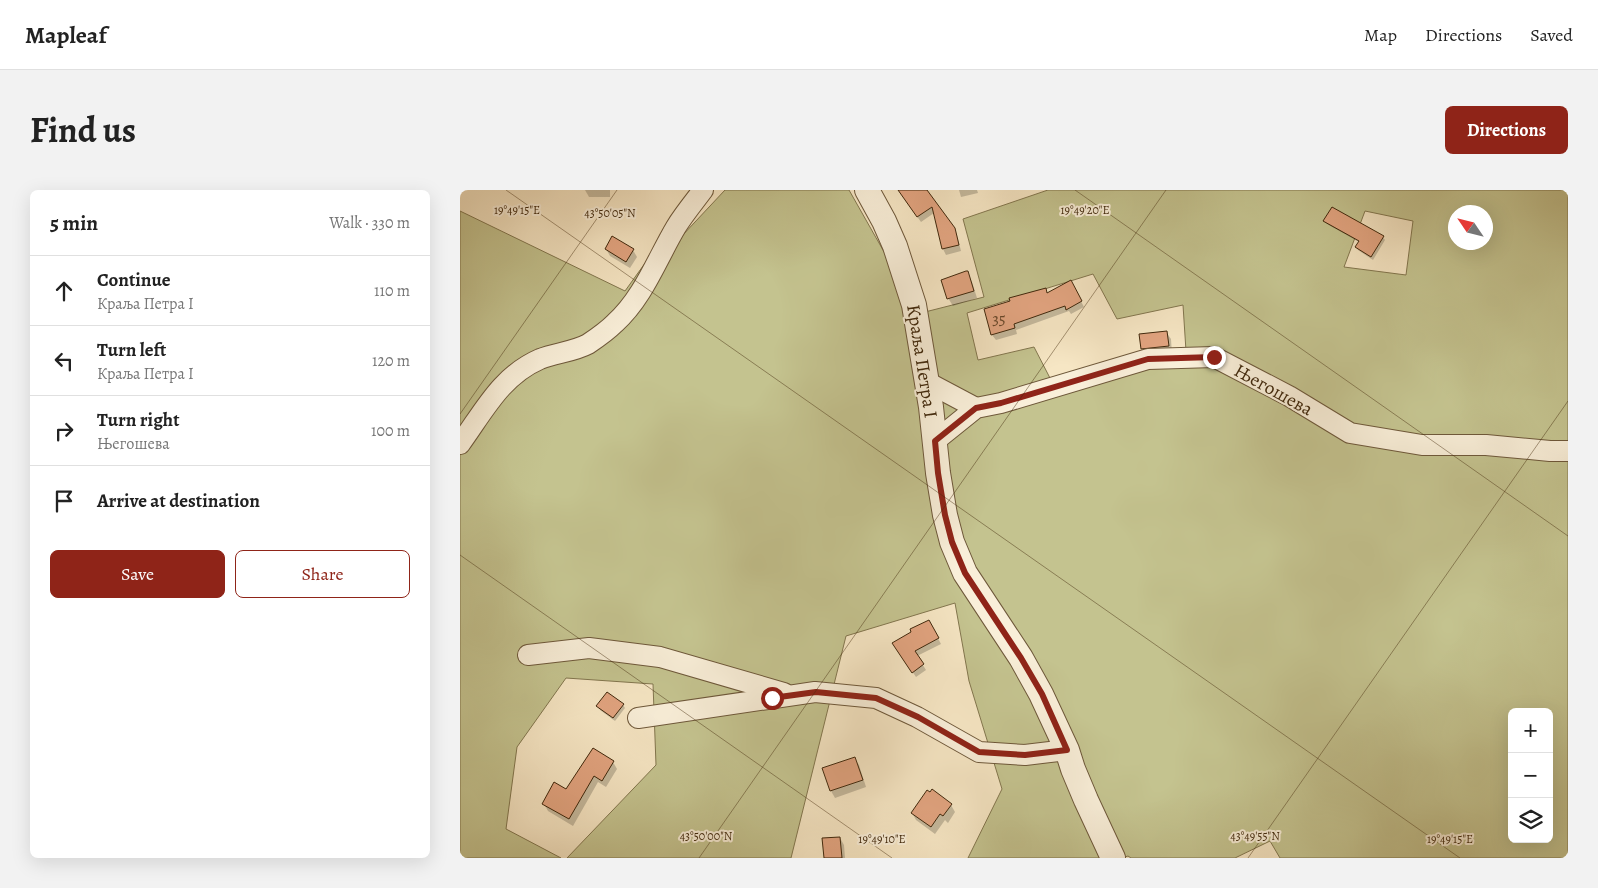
<!DOCTYPE html>
<meta charset="utf-8">
<style>
body{margin:0;font-family:Alegreya,serif;background:#f2f2f2;color:#222}
.controls{position:absolute;right:15px;bottom:15px;display:grid;overflow:hidden;border-radius:8px;box-shadow:0 5px 20px #0002}
.controls button{width:45px;height:45px;display:grid;place-items:center;padding:0;border:0;border-bottom:1px solid #e0e0e0;background:#fff;color:#222;font:25px sans-serif}
.compass{position:absolute;left:988px;top:15px;width:45px;height:45px;border-radius:50%;background:#fff;box-shadow:0 5px 20px #0002;rotate:305deg}
.stop{position:absolute;width:15px;height:15px;margin:-11px;border:4px solid #8f2418;border-radius:50%;background:#fff}
.stop.end{background:#8f2418;border-color:#fff;box-shadow:0 1px 5px #0008}
.list{margin:0;padding:0;list-style:none}
h2{display:flex;justify-content:space-between;align-items:center;height:65px;margin:0;padding:0 20px;font-size:21px}
h2 small{font-size:16px;font-weight:400;color:#767676}
.list li{display:grid;grid-template-columns:32px 1fr auto;gap:15px;align-items:center;box-sizing:border-box;height:70px;padding:0 20px;border-top:1px solid #e0e0e0}
.list b{display:block;font-size:19px;white-space:nowrap}
.list p{margin:0;font-size:16px;white-space:nowrap;color:#767676}
.list em{font-size:16px;font-style:normal;color:#767676}
.actions{display:flex;gap:10px;padding:15px 20px}
.actions a{flex:1;padding:11px 0;border:1px solid #8f2418;border-radius:8px;text-align:center;font-size:18px;color:#8f2418}
.actions .main{background:#8f2418;color:#fff}
.icon{flex:none;width:28px;height:28px;fill:none;stroke:currentColor;stroke-width:2;stroke-linecap:round;stroke-linejoin:round}
.map{position:relative;flex:none;width:1108px;height:668px;overflow:hidden;border-radius:8px}
header{display:flex;align-items:center;gap:30px;box-sizing:border-box;height:70px;padding:0 25px;background:#fff;border-bottom:1px solid #e0e0e0}
header strong{font-size:24px}
nav{display:flex;gap:28px;margin-inline-start:auto;font-size:18px}
.intro{display:flex;align-items:center;justify-content:space-between;box-sizing:border-box;height:120px;padding:0 30px}
h1{margin:0;font-size:35px}
.button{padding:12px 22px;border-radius:8px;background:#8f2418;color:#fff;font-size:18px;font-weight:700}
main{display:flex;gap:30px;padding:0 30px}
aside{flex:1;background:#fff;border-radius:8px;box-shadow:0 5px 20px #0002}
.map>svg:first-child{display:block}
.green{fill:#c4c38f;stroke:#82764e;fill-rule:evenodd}
.shadow{fill:#0003}
.building{fill:#e2a480;stroke:#40280c}
.lines{fill:none;stroke-linecap:round;stroke-linejoin:round}
.minor-casing{stroke:#6e583a;stroke-width:22}
.tertiary-casing{stroke:#6e583a;stroke-width:26}
.minor{stroke:#f9efd9;stroke-width:20}
.tertiary{stroke:#f9efd9;stroke-width:24}
.route{stroke:#8f2418;stroke-width:6}
.ticks{fill:none;stroke:#40280c;stroke-width:1;stroke-opacity:0.45}
.labels{text-anchor:middle;stroke-width:4;stroke-linejoin:round;paint-order:stroke}
.number-label{font-size:16px;fill:#684729}
.street-label{font-size:19px;fill:#40280c;stroke:#f9efd9}
.ticks-label{font-size:12px;text-anchor:middle;fill:#40280c;stroke:#f9efd9;stroke-width:4;stroke-linejoin:round;paint-order:stroke}
</style>
<header>
<strong>Mapleaf</strong>
<nav><a>Map</a><a>Directions</a><a>Saved</a></nav>
</header>
<div class="intro"><h1>Find us</h1><a class="button">Directions</a></div>
<main>
<aside>
<h2>5 min<small>Walk · 330 m</small></h2>
<ul class="list">
<li><svg class="icon" aria-label="ahead" viewBox="0 0 24 24"><path d="M12 20V5M6 11l6-6 6 6"/></svg><div><b>Continue</b><p>Краља Петра I</p></div><em>110 m</em></li>
<li><svg class="icon" aria-label="left" viewBox="0 0 24 24"><path d="M17 20v-9H6M10 6l-5 5 5 5"/></svg><div><b>Turn left</b><p>Краља Петра I</p></div><em>120 m</em></li>
<li><svg class="icon" aria-label="right" viewBox="0 0 24 24"><path d="M7 20v-9h11M14 6l5 5-5 5"/></svg><div><b>Turn right</b><p>Његошева</p></div><em>100 m</em></li>
<li><svg class="icon" aria-label="arrive" viewBox="0 0 24 24"><path d="M6 21V4h12l-3 4 3 4H6"/></svg><div><b>Arrive at destination</b></div></li>
</ul>
<div class="actions"><a class="main">Save</a><a>Share</a></div>
</aside>
<div class="map">
<svg width="1108" height="668" viewBox="0 0 1108 668">
<rect width="100%" height="100%" fill="#f6e6c4"/>
<filter id="stains"><feTurbulence type="fractalNoise" baseFrequency=".004" numOctaves="4"/><feColorMatrix values="0 0 0 0 .2 0 0 0 0 .09 0 0 0 0 .02 0 0 0 .5 -.17"/></filter>
<radialGradient id="worn" r=".72"><stop offset=".6" stop-color="#630" stop-opacity="0"/><stop offset="1" stop-color="#630" stop-opacity=".3"/></radialGradient>
<path class="green" d="M 265,0 L 389,0 L 470,143 L 461,123 L 524,107 L 503,29 L 588,0 L 1108,0 L 1108,668 L 820,668 L 810,651 L 775,668 L 671,668 L 668,666 L 662,668 L 508,668 L 542,599 L 509,491 L 495,413 L 386,446 L 331,668 L 107,668 L 196,575 L 193,494 L 106,488 L 57,557 L 46,639 L 101,668 L 0,668 L 0,21 L 165,101 L 201,51 L 220,48 ZM 905,21 L 953,31 L 946,85 L 884,77 ZM 996,22 L 1026,22 L 1026,52 L 996,52 ZM 633,84 L 657,129 L 723,115 L 726,161 L 591,190 L 574,157 L 518,170 L 507,123 ZM 1052,522 L 1089,522 L 1089,649 L 1052,649 Z"/>
<g class="shadow">
<path d="M 125,0 L 150,0 L 150,7 L 129,7 Z"/>
<path d="M 447,0 L 465,0 L 494,39 L 497,45 L 501,61 L 486,65 L 483,59 L 474,23 L 461,32 L 445,10 Z"/>
<path d="M 499,0 L 517,0 L 518,3 L 501,7 Z"/>
<path d="M 865,31 L 923,47 L 925,50 L 913,70 L 898,60 L 896,57 L 899,52 L 867,34 Z"/>
<path d="M 146,59 L 173,60 L 177,67 L 170,78 L 150,66 Z"/>
<path d="M 508,84 L 512,92 L 517,108 L 493,116 L 488,108 Z"/>
<path d="M 611,92 L 624,117 L 611,124 L 609,121 L 556,140 L 557,144 L 536,150 L 532,145 Z"/>
<path d="M 706,142 L 711,149 L 712,164 L 686,166 L 682,158 Z"/>
<path d="M 472,437 L 481,454 L 457,466 L 466,480 L 456,487 L 437,459 Z"/>
<path d="M 163,515 L 165,518 L 155,531 L 140,520 L 138,516 Z"/>
<path d="M 394,568 L 399,575 L 406,597 L 375,608 L 371,601 L 364,579 Z"/>
<path d="M 153,572 L 157,579 L 146,597 L 138,592 L 113,636 L 88,621 L 84,614 Z"/>
<path d="M 491,615 L 495,622 L 488,633 L 485,630 L 475,644 L 456,630 L 452,623 Z"/>
<path d="M 380,648 L 384,655 L 385,668 L 365,668 Z"/>
</g>
<g class="building">
<path d="M 438,0 L 467,0 L 495,38 L 499,55 L 482,59 L 472,17 L 457,27 Z"/>
<path d="M 872,17 L 924,46 L 911,67 L 895,57 L 899,51 L 863,31 Z"/>
<path d="M 152,46 L 174,59 L 166,72 L 145,59 Z"/>
<path d="M 506,81 L 508,81 L 514,101 L 487,109 L 481,90 Z"/>
<path d="M 611,90 L 622,111 L 606,120 L 605,116 L 554,134 L 555,138 L 531,145 L 524,119 L 550,111 L 549,108 L 586,98 L 587,103 Z"/>
<path d="M 707,141 L 709,156 L 681,159 L 679,144 Z"/>
<path d="M 469,430 L 479,448 L 455,461 L 464,474 L 452,483 L 432,453 L 451,442 L 450,439 Z"/>
<path d="M 147,502 L 164,514 L 153,528 L 136,516 Z"/>
<path d="M 133,558 L 154,571 L 142,591 L 134,586 L 109,629 L 82,614 L 94,592 L 106,599 Z"/>
<path d="M 395,567 L 403,590 L 370,601 L 362,578 Z"/>
<path d="M 472,599 L 492,614 L 483,626 L 480,624 L 471,637 L 451,623 L 467,600 L 470,602 Z"/>
<path d="M 380,647 L 382,668 L 364,668 L 362,648 Z"/>
</g>
<g class="lines">
<g class="minor-casing">
<g id="minor">
<path d="M 467,192 L 516,218"/>
<path d="M 475,251 L 516,218 L 541,213 L 688,169 L 754,167 L 829,206 L 890,243 L 962,255 L 1026,255 L 1090,261 L 1108,261"/>
<path d="M 0,254 C 24,221 41,186 80,169 C 95,163 113,162 128,154 C 137,148 147,141 155,133 C 183,108 197,69 216,37 C 224,24 234,12 243,0"/>
<path d="M 68,465 L 129,458 L 200,467 L 324,503"/>
<path d="M 178,528 L 355,502 L 416,508 L 457,527 L 519,562 L 565,565 L 607,560"/>
</g>
</g>
<g class="tertiary-casing">
<path id="tertiary" d="M 407,0 L 424,31 L 435,56 L 454,115 L 471,217 L 478,283 L 485,325 L 492,352 L 505,383 L 561,468 L 581,504 L 607,560 L 613,579 L 626,610 L 653,668"/>
</g>
<use href="#minor" class="minor"/>
<use href="#tertiary" class="tertiary"/>
</g>
<g class="lines">
<path class="route" d="M 312,508 L 356,502 L 416,508 L 458,527 L 519,562 L 565,565 L 607,560 L 582,504 L 561,468 L 505,383 L 492,352 L 485,325 L 478,283 L 475,251 L 516,218 L 541,213 L 688,169 L 754,167"/>
</g>
<path class="ticks" d="M 46,0 L 1000,668M 615,0 L 1108,346M 0,224 L 157,0M 0,365 L 432,668M 239,668 L 706,0M 788,668 L 1108,211"/>
<g class="labels">
<g class="number-label">
<text x="539" y="134">35</text>
</g>
<g class="street-label">
<text transform="translate(463 171) rotate(81)" y="7">Краља Петра I</text>
<text transform="translate(814 199) rotate(29)" y="7">Његошева</text>
</g>
</g>
<g class="ticks-label">
<text x="57" y="24">19°49'15"E</text>
<text x="625" y="24">19°49'20"E</text>
<text x="150" y="27">43°50'05"N</text>
<text x="246" y="650">43°50'00"N</text>
<text x="795" y="650">43°49'55"N</text>
<text x="422" y="653">19°49'10"E</text>
<text x="990" y="653">19°49'15"E</text>
</g>
<rect width="100%" height="100%" filter="url(#stains)"/>
<rect width="100%" height="100%" fill="url(#worn)"/>
</svg>
<div class="controls">
<button>+</button>
<button>−</button>
<button><svg class="icon" aria-label="layers" viewBox="0 0 24 24"><path d="M12 4l9 5-9 5-9-5zM3 14l9 5 9-5"/></svg></button>
</div>
<svg class="compass" viewBox="-18 -18 36 36"><path d="M0-13l5 13h-10z" fill="#e53935"/><path d="M0 13l5-13h-10z" fill="#767676"/></svg>
<div class="stop" style="left:312px;top:508px"></div>
<div class="stop end" style="left:754px;top:167px"></div>
</div>
</main>
